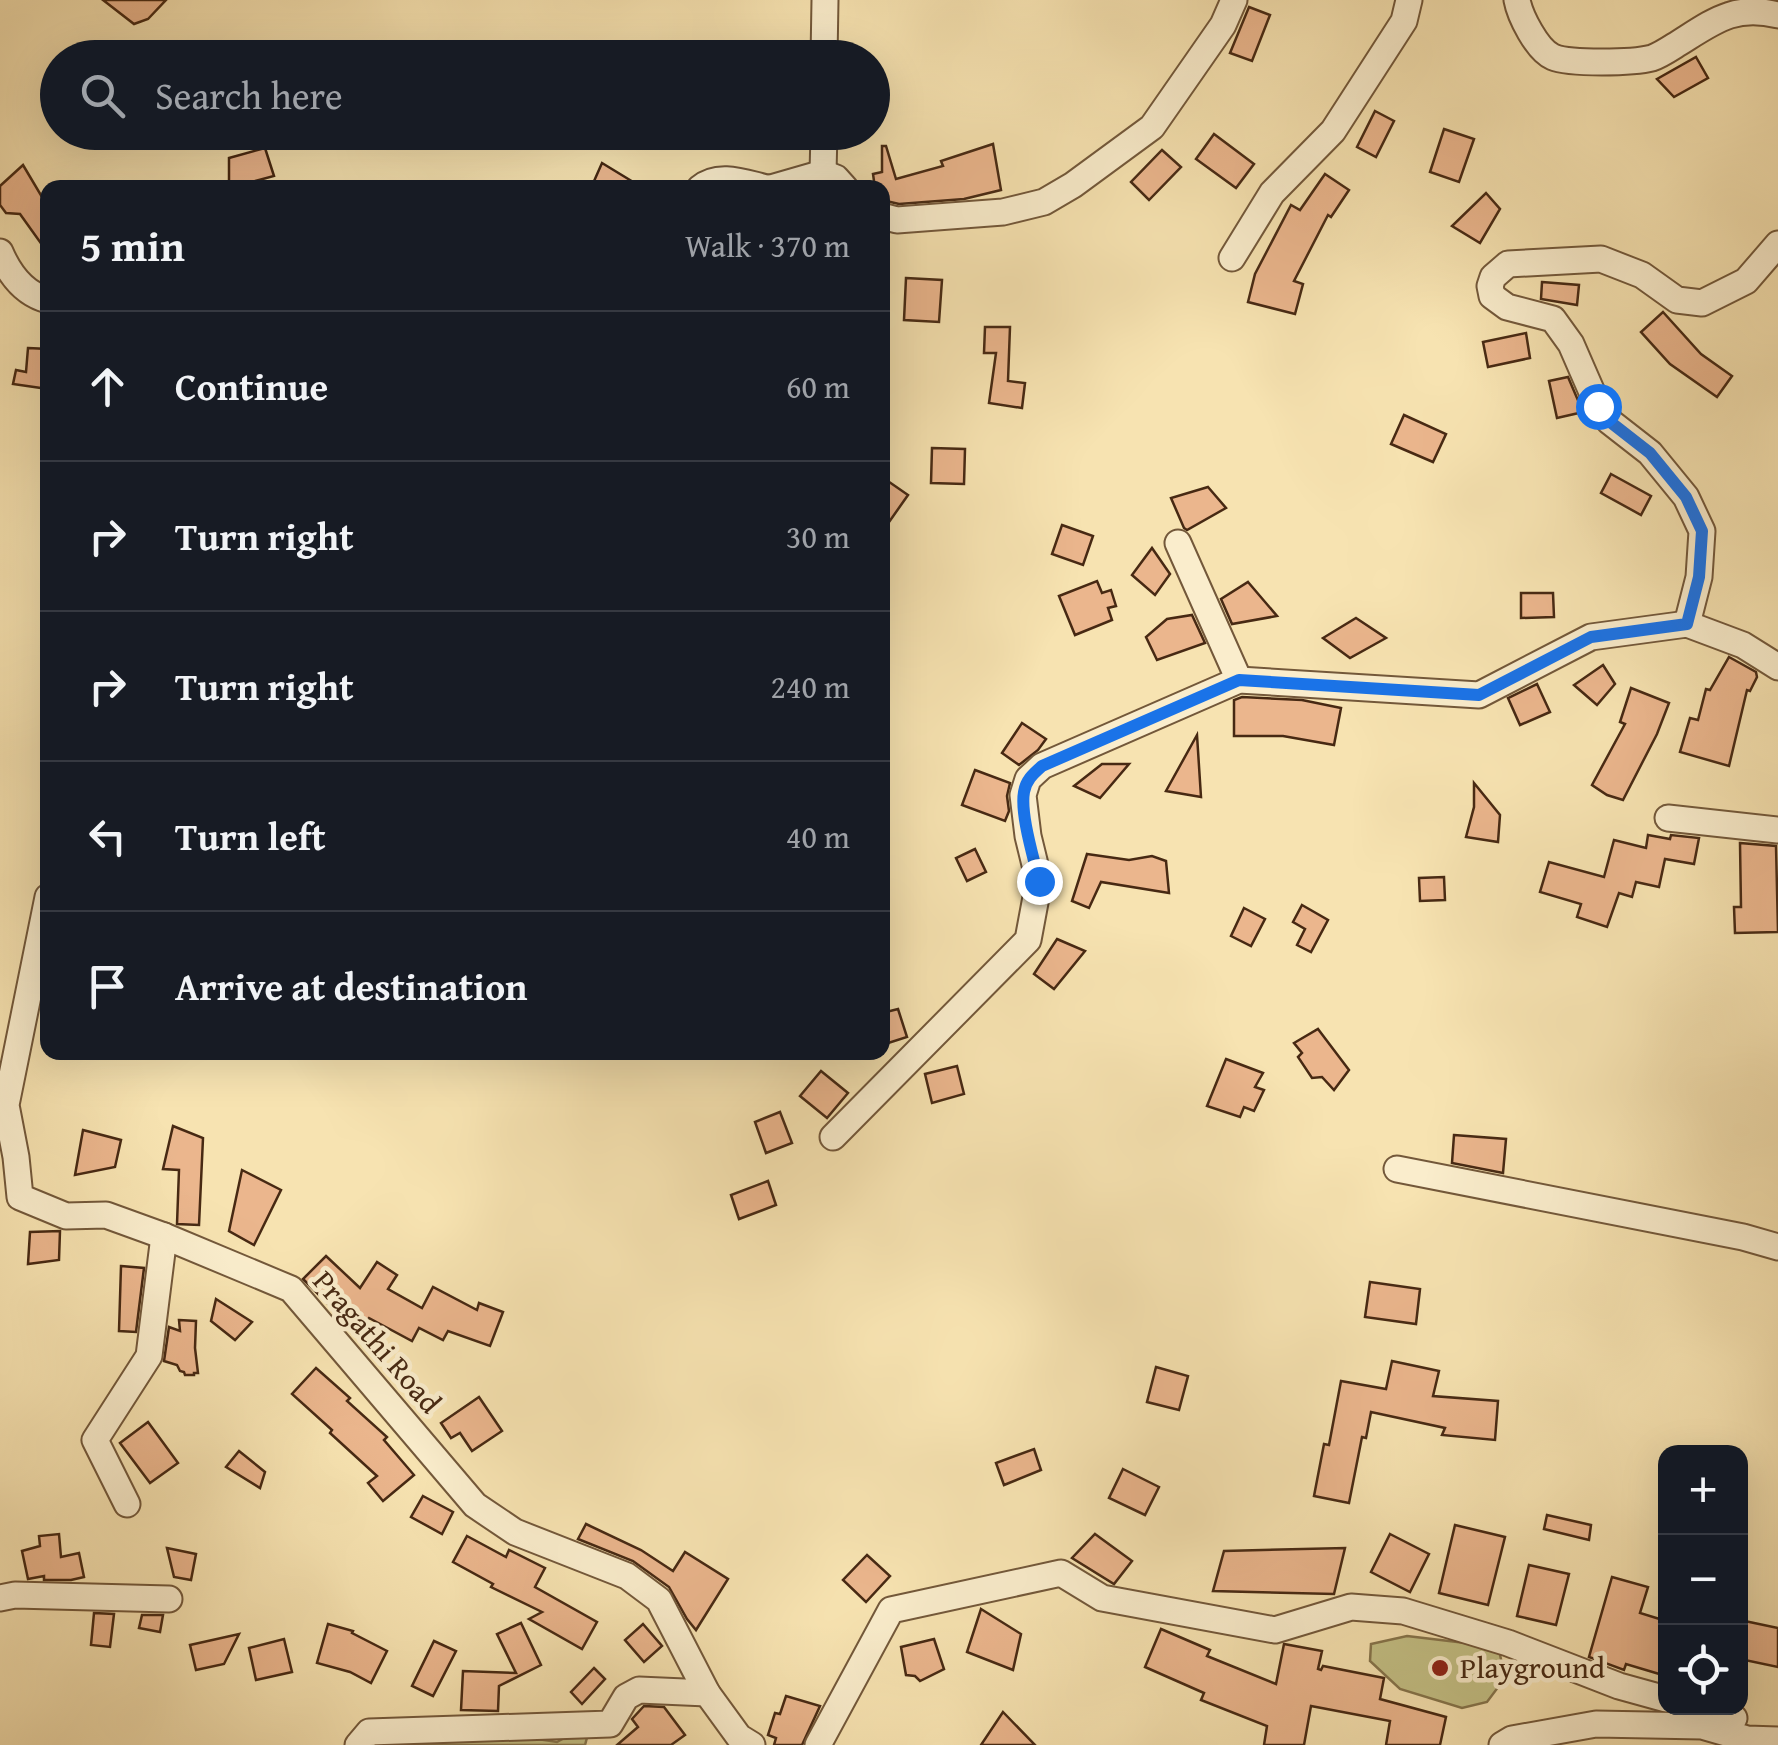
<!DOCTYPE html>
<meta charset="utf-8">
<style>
body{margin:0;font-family:"Gentium Book Plus",serif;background:#20242c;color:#f1f3f6}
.controls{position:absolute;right:30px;bottom:30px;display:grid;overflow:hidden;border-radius:20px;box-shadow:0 10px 40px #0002}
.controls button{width:90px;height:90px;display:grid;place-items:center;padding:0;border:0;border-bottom:2px solid #363941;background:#171b24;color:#f1f3f6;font:50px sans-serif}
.stop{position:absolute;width:30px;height:30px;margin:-22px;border:8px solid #1a73e8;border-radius:50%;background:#fff}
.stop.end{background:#1a73e8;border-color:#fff;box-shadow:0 2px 10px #0008}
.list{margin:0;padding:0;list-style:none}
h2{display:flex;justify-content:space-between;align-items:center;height:130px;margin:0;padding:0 40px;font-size:42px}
h2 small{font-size:32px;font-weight:400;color:#9ea1a6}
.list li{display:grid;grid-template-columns:65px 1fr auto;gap:30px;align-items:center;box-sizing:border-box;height:150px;padding:0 40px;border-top:2px solid #363941}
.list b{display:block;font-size:38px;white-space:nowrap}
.list em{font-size:32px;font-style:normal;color:#9ea1a6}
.icon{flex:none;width:55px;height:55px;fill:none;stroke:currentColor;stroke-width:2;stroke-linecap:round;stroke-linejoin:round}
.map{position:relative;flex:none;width:1778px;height:1745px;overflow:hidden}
.search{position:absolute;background:#171b24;box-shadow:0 10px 40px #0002;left:40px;top:40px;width:850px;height:110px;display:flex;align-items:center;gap:25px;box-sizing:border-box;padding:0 35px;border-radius:55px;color:#9ea1a6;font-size:38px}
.panel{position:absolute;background:#171b24;box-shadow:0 10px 40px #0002;left:40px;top:180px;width:850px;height:880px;border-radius:20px}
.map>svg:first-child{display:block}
.green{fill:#c4c186;stroke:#86754c;stroke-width:2.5}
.building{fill:#ebb68d;stroke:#472913;stroke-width:2.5}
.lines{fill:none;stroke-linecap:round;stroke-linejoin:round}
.minor-casing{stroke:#73583a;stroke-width:29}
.minor{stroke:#faedcc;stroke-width:25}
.route{stroke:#1a73e8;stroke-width:12}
.poi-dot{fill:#8f2418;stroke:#faedcc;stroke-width:4}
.labels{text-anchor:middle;stroke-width:9;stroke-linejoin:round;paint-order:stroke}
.street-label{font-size:30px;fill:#472913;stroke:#faedcc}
.poi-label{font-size:30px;fill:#472913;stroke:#faedcc;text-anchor:start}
</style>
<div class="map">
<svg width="1778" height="1745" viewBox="0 0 1778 1745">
<rect width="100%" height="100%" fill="#f7e3b1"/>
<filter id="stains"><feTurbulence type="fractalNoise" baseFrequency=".002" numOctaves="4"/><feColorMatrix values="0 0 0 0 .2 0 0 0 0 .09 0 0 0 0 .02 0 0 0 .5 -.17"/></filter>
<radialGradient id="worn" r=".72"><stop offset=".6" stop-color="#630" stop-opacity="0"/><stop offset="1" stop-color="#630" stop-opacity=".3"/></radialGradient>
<g class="green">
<path d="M 1407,1636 L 1474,1644 L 1499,1650 L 1505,1678 L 1487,1702 L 1462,1708 L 1400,1689 L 1370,1661 L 1371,1644 Z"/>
<path d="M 591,1723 L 585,1745 L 384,1745 L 385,1739 L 511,1735 L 557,1742 Z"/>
</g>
<g class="building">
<path d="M 103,0 L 166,0 L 148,19 L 134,24 Z"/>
<path d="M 1249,7 L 1270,15 L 1252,61 L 1230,53 Z"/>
<path d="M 1696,57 L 1708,78 L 1674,97 L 1657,79 Z"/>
<path d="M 1375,111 L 1394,121 L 1376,157 L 1357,147 Z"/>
<path d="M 1444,129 L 1474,139 L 1459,182 L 1430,172 Z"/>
<path d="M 1214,134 L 1254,164 L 1236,188 L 1196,159 Z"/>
<path d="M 993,144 L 1001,190 L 964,199 L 899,204 L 882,200 L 882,188 L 875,188 L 873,174 L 882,172 L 882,146 L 886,146 L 896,179 L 943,166 L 941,161 Z"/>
<path d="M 265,148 L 274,176 L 229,188 L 229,158 Z"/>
<path d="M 1162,150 L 1181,167 L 1149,200 L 1131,182 Z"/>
<path d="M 602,163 L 643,188 L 591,188 Z"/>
<path d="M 23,165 L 48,207 L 48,232 L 40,242 L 20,214 L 6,213 L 0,205 L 0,186 Z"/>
<path d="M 1325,174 L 1349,190 L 1331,217 L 1328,215 L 1294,281 L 1303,284 L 1295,314 L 1248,302 L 1255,274 L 1291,205 L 1300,210 Z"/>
<path d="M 1486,193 L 1500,209 L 1480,243 L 1452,226 Z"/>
<path d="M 906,278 L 942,280 L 939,322 L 904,320 Z"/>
<path d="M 1542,282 L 1579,285 L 1577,305 L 1541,299 Z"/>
<path d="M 1663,312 L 1701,354 L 1732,376 L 1717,397 L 1670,364 L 1641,332 Z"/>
<path d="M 985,327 L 1010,327 L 1008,381 L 1025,383 L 1022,408 L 989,403 L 996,353 L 984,353 Z"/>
<path d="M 1526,333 L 1530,358 L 1488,367 L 1483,342 Z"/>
<path d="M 28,348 L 48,349 L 48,389 L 13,384 L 16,370 L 26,372 Z"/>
<path d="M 1568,377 L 1583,412 L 1557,418 L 1549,381 Z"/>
<path d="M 1404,415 L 1446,434 L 1433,462 L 1391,444 Z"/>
<path d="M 932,448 L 965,449 L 964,484 L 931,483 Z"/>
<path d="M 1611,474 L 1651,496 L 1641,515 L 1601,493 Z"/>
<path d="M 882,477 L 908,495 L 882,532 Z"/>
<path d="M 1208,487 L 1226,508 L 1187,530 L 1184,528 L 1171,498 Z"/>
<path d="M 1062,525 L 1093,536 L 1083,565 L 1052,554 Z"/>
<path d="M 1152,548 L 1170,574 L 1155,595 L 1132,575 Z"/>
<path d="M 1097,581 L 1102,593 L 1111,590 L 1116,606 L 1108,608 L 1112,620 L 1075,635 L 1059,596 Z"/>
<path d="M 1248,582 L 1277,616 L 1232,624 L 1221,599 Z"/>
<path d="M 1521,593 L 1553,593 L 1554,617 L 1521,618 Z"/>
<path d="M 1192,615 L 1205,643 L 1157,660 L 1146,637 L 1167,619 Z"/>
<path d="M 1356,618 L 1386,638 L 1350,658 L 1323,638 Z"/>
<path d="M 1729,657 L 1756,672 L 1757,677 L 1750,691 L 1747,690 L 1729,766 L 1680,752 L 1690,718 L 1698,720 L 1706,689 L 1710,690 Z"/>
<path d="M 1603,665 L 1615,684 L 1597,705 L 1574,685 Z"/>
<path d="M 1537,684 L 1550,712 L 1520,725 L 1508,698 Z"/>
<path d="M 1631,688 L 1669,703 L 1657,734 L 1623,800 L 1607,795 L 1592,785 L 1625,724 L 1620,722 Z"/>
<path d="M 1242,697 L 1302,700 L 1341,708 L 1334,745 L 1283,736 L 1234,736 L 1234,700 Z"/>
<path d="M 1022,723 L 1046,739 L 1038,750 L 1019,765 L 1002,753 Z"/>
<path d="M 1197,735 L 1201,797 L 1166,791 Z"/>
<path d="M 1102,764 L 1129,764 L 1100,798 L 1074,786 Z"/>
<path d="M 975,770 L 1010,783 L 1007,796 L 1009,811 L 1005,821 L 962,805 Z"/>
<path d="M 1474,783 L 1500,815 L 1498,842 L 1466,837 L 1474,807 Z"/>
<path d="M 1648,835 L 1670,839 L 1671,835 L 1699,838 L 1694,864 L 1665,859 L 1659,887 L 1636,882 L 1632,897 L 1619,893 L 1607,927 L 1577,917 L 1581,904 L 1540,892 L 1549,862 L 1604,877 L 1614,840 L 1646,848 Z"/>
<path d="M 1740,843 L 1776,846 L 1778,932 L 1735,933 L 1734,907 L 1741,907 Z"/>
<path d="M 975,849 L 986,872 L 967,881 L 956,858 Z"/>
<path d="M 1087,854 L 1129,860 L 1152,856 L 1166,861 L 1169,893 L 1101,882 L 1089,908 L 1072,901 Z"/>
<path d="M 1444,877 L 1445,900 L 1420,901 L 1419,878 Z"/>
<path d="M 1302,905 L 1328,920 L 1311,952 L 1297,945 L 1305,929 L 1293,922 Z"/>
<path d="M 1244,908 L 1265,919 L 1251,946 L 1231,936 Z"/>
<path d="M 1057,939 L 1085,951 L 1054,989 L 1034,974 Z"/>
<path d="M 898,1009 L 907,1037 L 882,1045 L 882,1013 Z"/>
<path d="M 1318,1029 L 1349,1070 L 1334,1090 L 1322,1077 L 1312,1078 L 1298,1057 L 1302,1053 L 1294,1043 Z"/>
<path d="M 1226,1059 L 1263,1073 L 1255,1087 L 1264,1090 L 1254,1111 L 1244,1107 L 1240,1117 L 1207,1106 Z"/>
<path d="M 957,1066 L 964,1094 L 932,1103 L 925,1074 Z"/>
<path d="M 821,1071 L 848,1093 L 827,1118 L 800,1096 Z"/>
<path d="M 780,1112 L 792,1143 L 766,1153 L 755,1122 Z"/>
<path d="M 173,1126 L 203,1138 L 199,1225 L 177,1224 L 179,1170 L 163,1169 Z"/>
<path d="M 83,1130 L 121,1140 L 115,1167 L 75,1175 Z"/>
<path d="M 1454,1135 L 1506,1139 L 1503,1173 L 1452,1163 Z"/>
<path d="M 242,1170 L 281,1190 L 254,1245 L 229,1231 Z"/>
<path d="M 768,1181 L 776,1205 L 739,1219 L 731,1195 Z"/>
<path d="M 60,1231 L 59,1260 L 28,1264 L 30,1232 Z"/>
<path d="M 326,1256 L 360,1288 L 377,1262 L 397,1275 L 388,1289 L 422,1308 L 433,1287 L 477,1310 L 479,1303 L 503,1312 L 490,1346 L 448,1331 L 443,1340 L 419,1328 L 412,1341 L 369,1318 L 366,1322 L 334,1301 L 330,1306 L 303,1279 Z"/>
<path d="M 121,1266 L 144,1268 L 136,1332 L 119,1331 Z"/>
<path d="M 1370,1282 L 1420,1289 L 1416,1324 L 1365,1317 Z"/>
<path d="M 216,1299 L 252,1322 L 235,1340 L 211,1321 Z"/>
<path d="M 179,1320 L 196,1321 L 195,1348 L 198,1373 L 194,1373 L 194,1375 L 185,1375 L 184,1372 L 180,1371 L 177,1365 L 164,1361 L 169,1327 L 180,1331 Z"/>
<path d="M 1392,1361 L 1439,1371 L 1433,1396 L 1498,1401 L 1495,1440 L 1442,1435 L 1445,1428 L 1371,1412 L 1366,1438 L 1362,1437 L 1349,1503 L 1314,1496 L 1324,1444 L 1329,1445 L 1341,1381 L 1386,1389 Z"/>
<path d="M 1156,1367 L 1188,1376 L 1179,1410 L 1147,1402 Z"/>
<path d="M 316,1368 L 350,1398 L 347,1401 L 387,1437 L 384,1440 L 414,1475 L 383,1501 L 368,1483 L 377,1476 L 330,1433 L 332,1430 L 292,1394 Z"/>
<path d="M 479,1397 L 502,1431 L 472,1451 L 460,1433 L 451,1438 L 441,1423 Z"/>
<path d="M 148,1422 L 178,1463 L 150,1483 L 120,1443 Z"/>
<path d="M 1034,1449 L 1041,1470 L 1004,1485 L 996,1463 Z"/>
<path d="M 239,1451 L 265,1472 L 260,1488 L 226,1467 Z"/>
<path d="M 1123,1469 L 1159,1487 L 1145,1515 L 1109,1498 Z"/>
<path d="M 423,1496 L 453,1512 L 442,1534 L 411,1517 Z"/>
<path d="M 1547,1515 L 1591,1525 L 1589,1540 L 1544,1529 Z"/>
<path d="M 586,1524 L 641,1550 L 673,1571 L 685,1552 L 728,1579 L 696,1630 L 687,1619 L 669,1587 L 633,1561 L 578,1539 Z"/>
<path d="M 1455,1525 L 1505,1537 L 1488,1605 L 1439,1593 Z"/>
<path d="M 59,1534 L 61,1557 L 79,1553 L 84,1577 L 71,1580 L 44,1580 L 44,1576 L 28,1579 L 22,1551 L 40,1546 L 39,1536 Z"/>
<path d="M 1095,1534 L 1132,1561 L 1114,1584 L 1072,1558 Z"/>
<path d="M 1390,1534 L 1429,1554 L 1410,1592 L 1371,1572 Z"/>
<path d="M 467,1536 L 506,1557 L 509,1550 L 545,1568 L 535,1587 L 597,1622 L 582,1649 L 529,1619 L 542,1612 L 491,1587 L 493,1584 L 453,1562 Z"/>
<path d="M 167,1548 L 196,1554 L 191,1580 L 174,1577 Z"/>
<path d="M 1345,1548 L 1334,1594 L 1213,1591 L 1224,1551 Z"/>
<path d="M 867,1555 L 890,1576 L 866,1602 L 843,1580 Z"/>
<path d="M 1529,1565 L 1569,1574 L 1556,1625 L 1517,1616 Z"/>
<path d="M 1612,1577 L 1648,1587 L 1640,1613 L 1666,1621 L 1666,1676 L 1626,1664 L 1624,1670 L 1589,1657 Z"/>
<path d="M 981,1609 L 1021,1634 L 1013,1670 L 967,1652 Z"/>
<path d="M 94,1613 L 114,1614 L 110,1647 L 91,1645 Z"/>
<path d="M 142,1615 L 163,1615 L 160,1632 L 139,1628 Z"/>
<path d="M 1740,1620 L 1778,1628 L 1778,1667 L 1740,1659 Z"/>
<path d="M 521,1623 L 541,1665 L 499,1686 L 498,1711 L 461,1710 L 463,1671 L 516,1673 L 497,1634 Z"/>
<path d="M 328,1624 L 353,1631 L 352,1633 L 387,1651 L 371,1683 L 350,1672 L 317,1663 Z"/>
<path d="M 643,1624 L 662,1646 L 644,1662 L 625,1640 Z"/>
<path d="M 1161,1629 L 1210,1650 L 1207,1656 L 1276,1684 L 1284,1644 L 1322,1651 L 1318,1669 L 1321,1670 L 1323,1666 L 1384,1678 L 1380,1699 L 1446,1717 L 1440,1745 L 1386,1745 L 1390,1721 L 1311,1706 L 1304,1745 L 1264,1745 L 1267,1726 L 1201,1700 L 1204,1693 L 1145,1667 Z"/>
<path d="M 239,1634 L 224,1664 L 196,1670 L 190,1645 Z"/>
<path d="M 284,1639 L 292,1672 L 256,1680 L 249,1648 Z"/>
<path d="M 934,1639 L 944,1669 L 920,1681 L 915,1676 L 906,1675 L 901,1647 Z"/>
<path d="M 434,1641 L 456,1651 L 433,1696 L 412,1686 Z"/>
<path d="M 594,1668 L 605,1679 L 582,1704 L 571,1692 Z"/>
<path d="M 786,1696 L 820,1706 L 802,1745 L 774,1745 L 776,1738 L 768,1735 L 775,1713 L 780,1714 Z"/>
<path d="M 644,1706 L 664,1707 L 685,1735 L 671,1745 L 617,1745 L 638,1727 L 632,1719 Z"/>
<path d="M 1003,1712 L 1035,1745 L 981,1745 Z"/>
</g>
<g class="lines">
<g class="minor-casing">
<g id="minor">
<path d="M 1517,0 C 1520,16 1537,50 1553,57 C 1570,64 1633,63 1652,58 C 1661,55 1671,48 1679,43 C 1714,21 1735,4 1778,15"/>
<path d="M 824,58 L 825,0"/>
<path d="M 823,173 L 824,132"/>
<path d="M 700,188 C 719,172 745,183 767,188"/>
<path d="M 771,188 L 823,173 L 836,178 L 845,188"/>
<path d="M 882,216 L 897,220 L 1003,212 L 1044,202 L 1073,185 L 1152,127 L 1223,25 L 1234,0"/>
<path d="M 0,252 C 9,273 24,294 48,300"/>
<path d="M 1232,258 L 1272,193 L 1333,131 L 1404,21 L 1409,0"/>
<path d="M 1178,543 L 1239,680"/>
<path d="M 1687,624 L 1699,577 L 1702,531 L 1686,497 L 1650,453 L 1609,421 L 1598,406 L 1571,344 L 1553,319 L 1507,307 L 1492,296 L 1490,286 L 1493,277 L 1508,264 L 1601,259 L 1642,275 L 1677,300 L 1702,303 L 1746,281 L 1778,244"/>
<path d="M 1668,818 L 1778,830"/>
<path d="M 48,897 L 6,1105 L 16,1157 L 20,1197 L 66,1216 L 106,1215 L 164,1236 L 291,1289 L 475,1505 L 515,1532 L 627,1576 L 659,1600 L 707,1693 L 739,1737 L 752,1745"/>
<path d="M 833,1137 L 1028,940 L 1039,881 L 1028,836 L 1023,795 L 1028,779 L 1042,766 L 1239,680 L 1479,695 L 1591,637 L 1687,624 L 1743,645 L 1778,667"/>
<path d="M 1397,1169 L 1743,1237 L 1778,1247"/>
<path d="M 127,1504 L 95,1440 L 149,1356 L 164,1236"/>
<path d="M 0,1598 L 15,1595 L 169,1599"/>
<path d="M 1696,1708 L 1734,1718"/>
<path d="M 358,1745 L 369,1732 L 610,1724 L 626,1697 L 639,1690 L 707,1693"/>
<path d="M 818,1745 L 891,1610 L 1061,1573 L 1102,1598 L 1275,1630 L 1351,1607 L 1403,1611 L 1508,1643 L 1619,1686 L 1666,1699"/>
<path d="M 1502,1745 L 1512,1739 L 1596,1724 L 1702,1726 L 1747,1739 L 1778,1740"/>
</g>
</g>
<use href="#minor" class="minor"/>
</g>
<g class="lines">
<path class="route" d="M 1039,881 C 1034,859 1020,814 1024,792 C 1026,780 1033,774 1042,766 L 1239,680 L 1479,695 L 1591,637 L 1687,624 L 1699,577 L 1702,531 L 1686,497 L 1650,453 L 1609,421 L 1598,406"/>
</g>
<circle class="poi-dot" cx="1440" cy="1668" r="10"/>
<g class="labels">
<g class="street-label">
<text transform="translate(377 1342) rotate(49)" y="10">Pragathi Road</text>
</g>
<g class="poi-label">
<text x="1460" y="1678">Playground</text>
</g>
</g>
<rect width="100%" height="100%" filter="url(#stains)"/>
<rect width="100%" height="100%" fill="url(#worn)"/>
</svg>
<div class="controls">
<button>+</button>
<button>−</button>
<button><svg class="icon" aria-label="locate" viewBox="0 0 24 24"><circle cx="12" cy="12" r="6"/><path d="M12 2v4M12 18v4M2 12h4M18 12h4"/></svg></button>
</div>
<div class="stop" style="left:1598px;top:406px"></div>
<div class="stop end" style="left:1039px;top:881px"></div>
<div class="search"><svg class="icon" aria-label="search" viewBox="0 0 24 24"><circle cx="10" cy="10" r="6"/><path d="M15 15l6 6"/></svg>Search here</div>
<section class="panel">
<h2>5 min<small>Walk · 370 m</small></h2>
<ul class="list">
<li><svg class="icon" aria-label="ahead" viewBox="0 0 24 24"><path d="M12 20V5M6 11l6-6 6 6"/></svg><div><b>Continue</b></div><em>60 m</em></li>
<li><svg class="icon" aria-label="right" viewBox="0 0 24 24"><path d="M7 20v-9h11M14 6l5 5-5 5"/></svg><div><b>Turn right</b></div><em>30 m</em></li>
<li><svg class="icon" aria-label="right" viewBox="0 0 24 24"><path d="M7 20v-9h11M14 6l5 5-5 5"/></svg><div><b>Turn right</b></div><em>240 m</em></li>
<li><svg class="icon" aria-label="left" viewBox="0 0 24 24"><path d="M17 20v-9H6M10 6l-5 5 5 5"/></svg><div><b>Turn left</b></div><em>40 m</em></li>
<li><svg class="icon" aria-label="arrive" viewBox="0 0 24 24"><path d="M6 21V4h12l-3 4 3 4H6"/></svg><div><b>Arrive at destination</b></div></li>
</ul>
</section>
</div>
